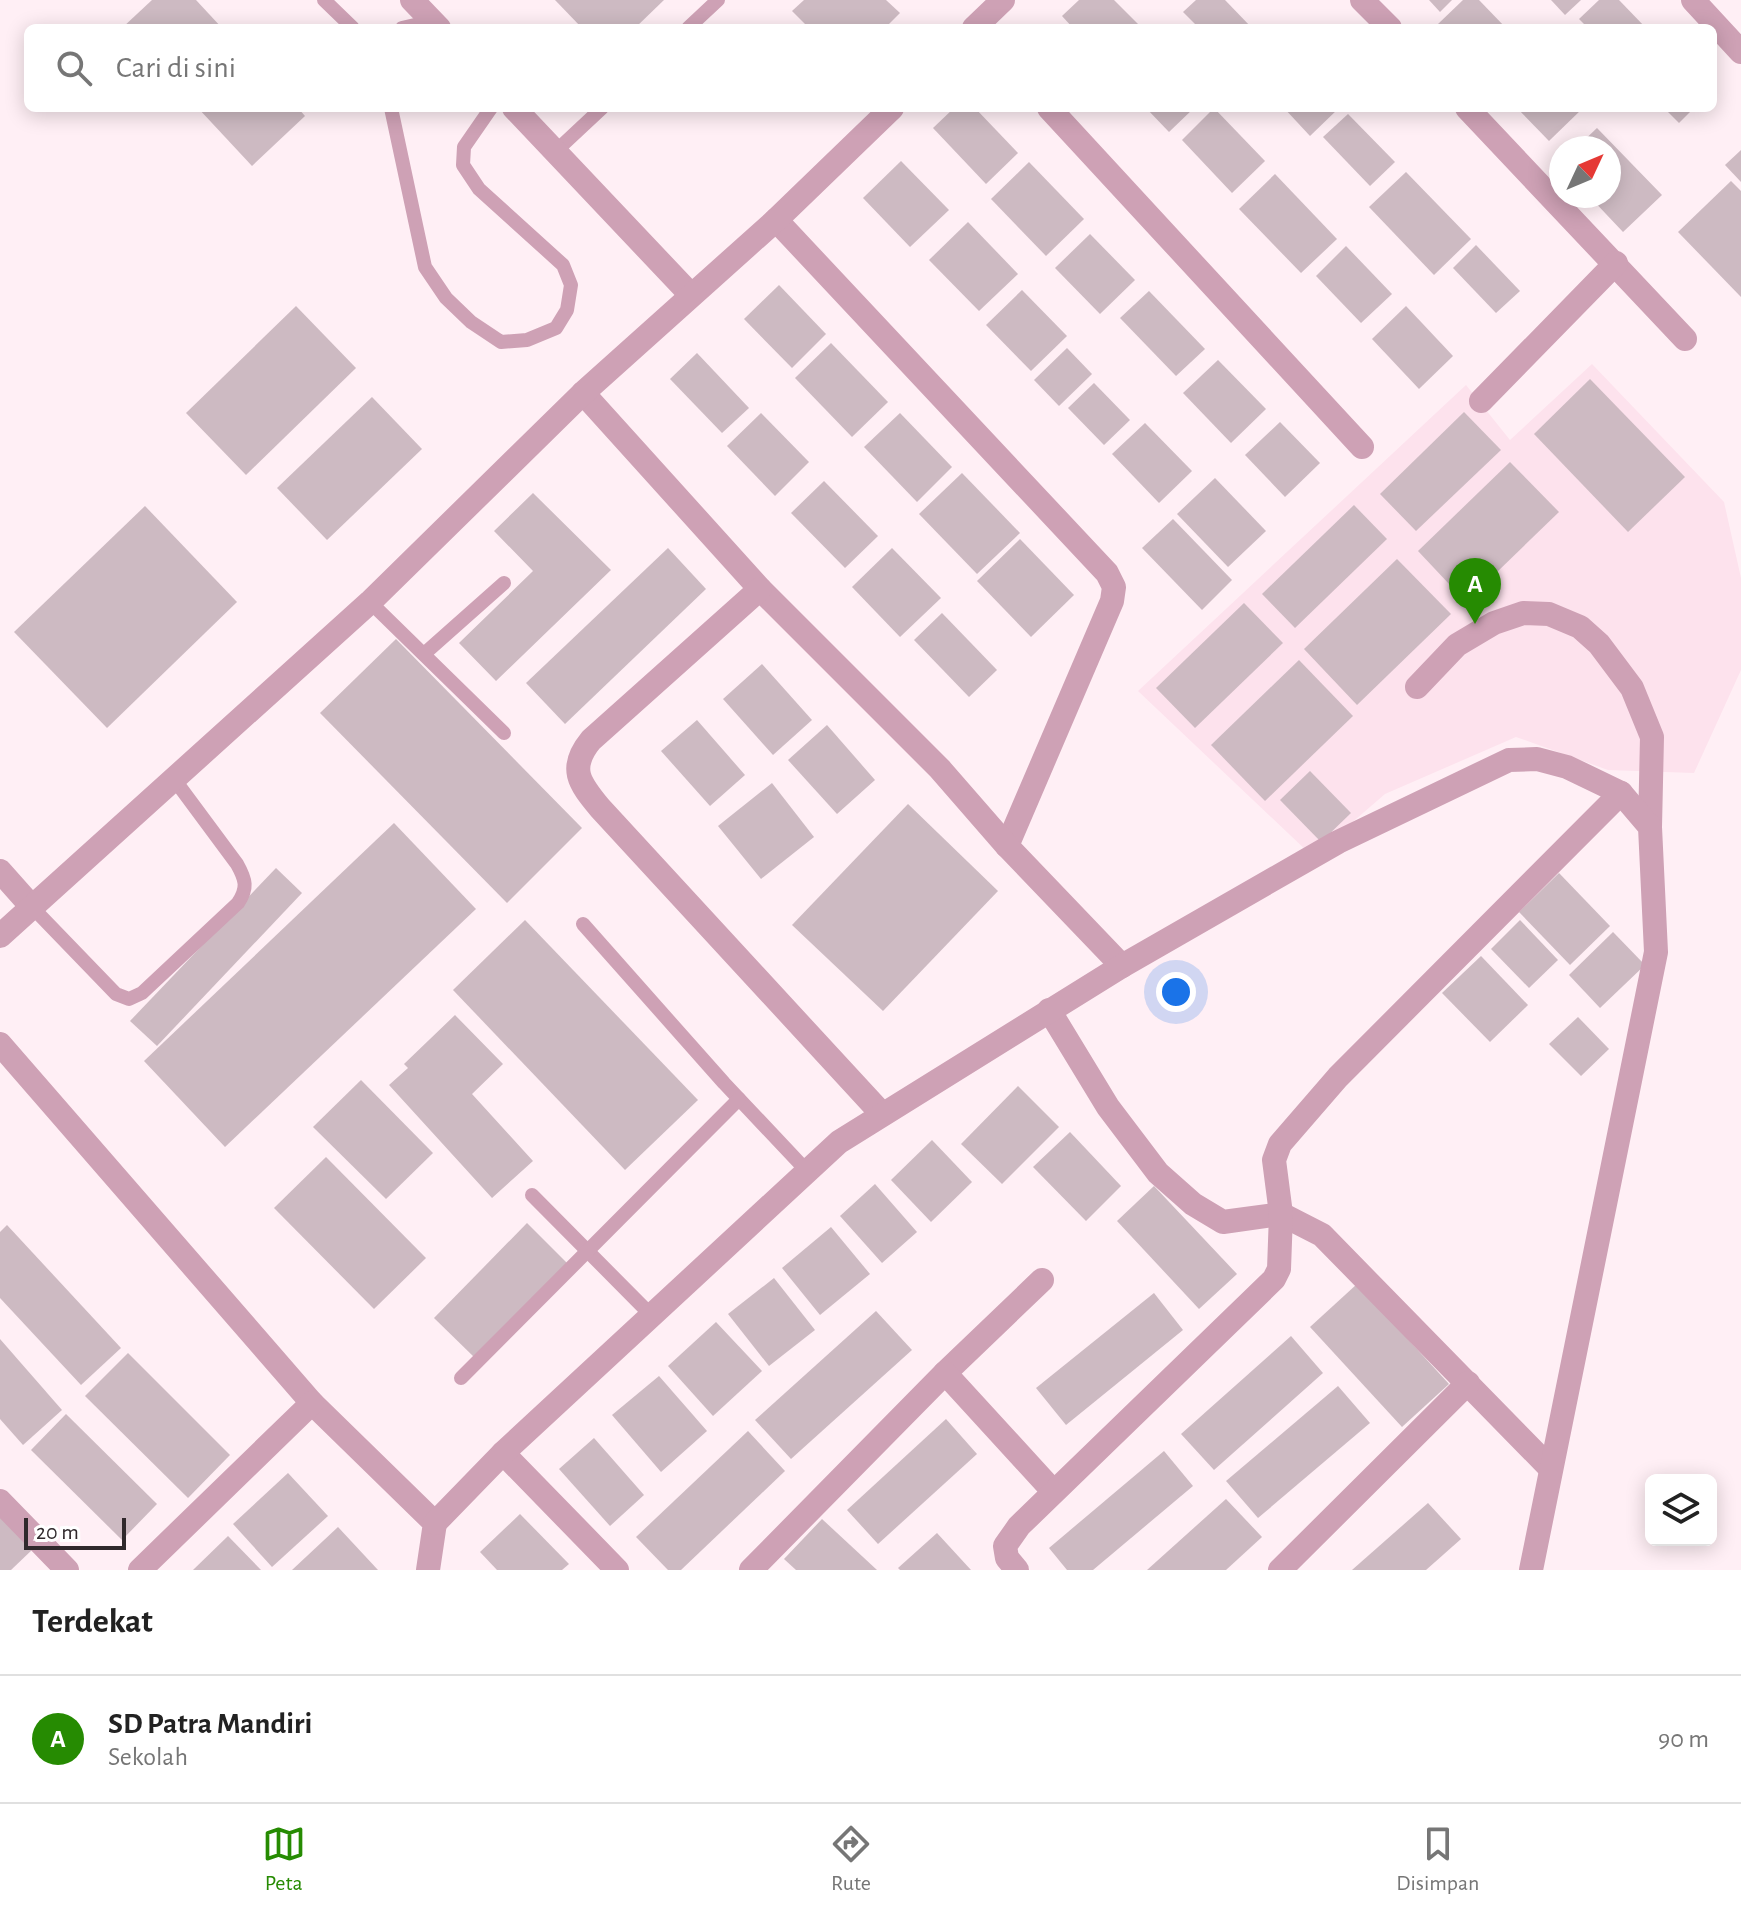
<!DOCTYPE html>
<html lang="id">
<style>
body{margin:0;font-family:"Alegreya Sans",sans-serif;background:#f2f2f2;color:#222}
.controls{position:absolute;right:24px;bottom:24px;display:grid;overflow:hidden;border-radius:12px;box-shadow:0 4px 20px #0003}
.controls button{width:72px;height:72px;display:grid;place-items:center;padding:0;border:0;border-bottom:2px solid #e0e0e0;background:#fff;color:#222;font:40px sans-serif}
.compass{position:absolute;left:1549px;top:136px;width:72px;height:72px;border-radius:50%;background:#fff;box-shadow:0 4px 20px #0003;rotate:46deg}
.scale{position:absolute;left:24px;bottom:20px;width:102px;box-sizing:border-box;padding-left:8px;border:4px solid #30292c;border-top:0;font-size:22px;line-height:28px;white-space:nowrap;color:#30292c;-webkit-text-stroke:6px #fff;paint-order:stroke}
.you{position:absolute;left:1176px;top:992px;width:28px;height:28px;margin:-20px;border:6px solid #fff;border-radius:50%;background:#1a73e8;box-shadow:0 0 0 12px #1a73e833}
.badge{display:grid;place-items:center;width:52px;height:52px;border-radius:50%;background:#268b02;color:#fff;font-size:26px;font-weight:700}
.pin{position:absolute;translate:-50% -66px;filter:drop-shadow(0 2px 4px #0008)}
.pin::after{content:'';position:absolute;top:42px;width:28px;height:24px;background:inherit;clip-path:polygon(0 0,100% 0,50% 100%)}
.list{margin:0;padding:0;list-style:none}
h2{display:flex;justify-content:space-between;align-items:center;height:104px;margin:0;padding:0 32px;font-size:34px}
h2 small{font-size:26px;font-weight:400;color:#767676}
.list li{display:grid;grid-template-columns:52px 1fr auto;gap:24px;align-items:center;box-sizing:border-box;height:128px;padding:0 32px;border-top:2px solid #e0e0e0}
.list b{display:block;font-size:30px;white-space:nowrap}
.list p{margin:0;font-size:26px;white-space:nowrap;color:#767676}
.list em{font-size:26px;font-style:normal;color:#767676}
.icon{flex:none;width:44px;height:44px;fill:none;stroke:currentColor;stroke-width:2;stroke-linecap:round;stroke-linejoin:round}
.map{position:relative;flex:none;width:1741px;height:1570px;overflow:hidden}
.search{position:absolute;background:#fff;box-shadow:0 4px 20px #0003;left:24px;right:24px;top:24px;height:88px;display:flex;align-items:center;gap:20px;box-sizing:border-box;padding:0 28px;border-radius:12px;color:#767676;font-size:30px}
.sheet{height:232px;background:#fff}
nav{display:flex;justify-content:space-around;align-items:center;box-sizing:border-box;height:112px;border-top:2px solid #e0e0e0;background:#fff;font-size:22px;color:#767676}
nav a{display:grid;justify-items:center;gap:4px}
nav .on{color:#268b02}
.map>svg:first-child{display:block}
.built{fill:#fde2ed}
.building{fill:#cdbac2}
.lines{fill:none;stroke-linecap:round;stroke-linejoin:round}
.lane{stroke:#cea1b5;stroke-width:14}
.street{stroke:#cea1b5;stroke-width:24}
</style>
<div class="map">
<svg width="1741" height="1570" viewBox="0 0 1741 1570">
<rect width="100%" height="100%" fill="#ffeff5"/>
<path class="built" d="M 1592,364 L 1724,502 L 1741,578 L 1741,670 L 1694,773 L 1608,770 L 1516,737 L 1385,794 L 1334,838 L 1309,853 L 1138,691 L 1466,385 L 1510,440 Z"/>
<g class="building">
<path d="M 152,0 L 196,0 L 222,28 L 122,28 Z"/>
<path d="M 555,0 L 664,0 L 635,28 L 582,28 Z"/>
<path d="M 804,0 L 886,0 L 900,13 L 885,28 L 809,28 L 792,11 Z"/>
<path d="M 1079,0 L 1114,0 L 1142,28 L 1073,28 L 1062,16 Z"/>
<path d="M 1196,0 L 1225,0 L 1252,28 L 1199,28 L 1183,12 Z"/>
<path d="M 1429,0 L 1452,0 L 1440,12 Z"/>
<path d="M 1463,0 L 1479,0 L 1506,28 L 1442,28 L 1438,24 Z"/>
<path d="M 1551,0 L 1581,0 L 1565,15 Z"/>
<path d="M 1599,0 L 1619,0 L 1646,28 L 1588,28 L 1579,19 Z"/>
<path d="M 198,108 L 298,108 L 305,116 L 252,166 Z"/>
<path d="M 954,108 L 975,108 L 1018,153 L 986,184 L 933,128 Z"/>
<path d="M 1146,108 L 1194,108 L 1169,132 Z"/>
<path d="M 1214,108 L 1265,161 L 1232,193 L 1182,140 Z"/>
<path d="M 1284,108 L 1339,108 L 1310,136 Z"/>
<path d="M 1517,108 L 1583,108 L 1549,141 Z"/>
<path d="M 1664,108 L 1694,108 L 1679,123 Z"/>
<path d="M 1348,114 L 1395,162 L 1370,186 L 1323,137 Z"/>
<path d="M 1597,128 L 1662,195 L 1623,232 L 1589,196 L 1609,196 L 1609,148 L 1576,148 Z"/>
<path d="M 1741,150 L 1741,182 L 1725,165 Z"/>
<path d="M 901,161 L 949,210 L 910,247 L 863,198 Z"/>
<path d="M 1029,162 L 1084,219 L 1046,256 L 991,199 Z"/>
<path d="M 1406,172 L 1471,239 L 1434,275 L 1369,207 Z"/>
<path d="M 1275,174 L 1337,239 L 1301,273 L 1239,209 Z"/>
<path d="M 1731,181 L 1741,191 L 1741,297 L 1678,232 Z"/>
<path d="M 968,222 L 1018,274 L 979,311 L 929,260 Z"/>
<path d="M 1090,234 L 1135,280 L 1100,314 L 1055,268 Z"/>
<path d="M 1476,245 L 1520,291 L 1496,313 L 1453,268 Z"/>
<path d="M 1346,246 L 1392,294 L 1361,323 L 1316,276 Z"/>
<path d="M 779,285 L 826,334 L 792,368 L 744,319 Z"/>
<path d="M 1022,290 L 1067,336 L 1031,371 L 986,325 Z"/>
<path d="M 1149,291 L 1205,349 L 1176,376 L 1120,318 Z"/>
<path d="M 296,306 L 356,368 L 246,475 L 186,413 Z"/>
<path d="M 1406,306 L 1453,356 L 1419,389 L 1372,339 Z"/>
<path d="M 831,343 L 888,402 L 852,437 L 795,378 Z"/>
<path d="M 1067,348 L 1092,374 L 1059,406 L 1034,380 Z"/>
<path d="M 697,353 L 749,408 L 722,433 L 670,379 Z"/>
<path d="M 1218,360 L 1266,409 L 1231,443 L 1183,393 Z"/>
<path d="M 1590,379 L 1685,477 L 1628,532 L 1534,434 Z"/>
<path d="M 1094,383 L 1130,420 L 1104,445 L 1068,408 Z"/>
<path d="M 372,397 L 422,449 L 327,540 L 277,488 Z"/>
<path d="M 1464,412 L 1501,450 L 1416,531 L 1380,494 Z"/>
<path d="M 761,413 L 809,462 L 775,496 L 727,446 Z"/>
<path d="M 900,413 L 952,467 L 917,502 L 864,447 Z"/>
<path d="M 1280,422 L 1320,463 L 1285,497 L 1245,455 Z"/>
<path d="M 1145,423 L 1192,471 L 1159,503 L 1112,454 Z"/>
<path d="M 1510,462 L 1559,512 L 1466,602 L 1418,551 Z"/>
<path d="M 962,473 L 1020,533 L 977,574 L 919,514 Z"/>
<path d="M 1215,478 L 1266,531 L 1228,567 L 1177,514 Z"/>
<path d="M 824,481 L 878,536 L 845,568 L 791,513 Z"/>
<path d="M 533,493 L 611,570 L 496,681 L 459,643 L 533,571 L 494,531 Z"/>
<path d="M 1354,505 L 1387,539 L 1295,628 L 1262,594 Z"/>
<path d="M 145,506 L 237,602 L 107,728 L 14,632 Z"/>
<path d="M 1173,519 L 1232,580 L 1202,610 L 1142,548 Z"/>
<path d="M 1020,539 L 1074,595 L 1031,637 L 977,581 Z"/>
<path d="M 668,548 L 706,589 L 565,724 L 526,683 Z"/>
<path d="M 892,548 L 941,598 L 900,637 L 852,587 Z"/>
<path d="M 1397,559 L 1451,614 L 1357,705 L 1304,649 Z"/>
<path d="M 1244,603 L 1283,643 L 1195,728 L 1156,688 Z"/>
<path d="M 942,613 L 997,670 L 969,697 L 914,640 Z"/>
<path d="M 396,639 L 582,828 L 507,903 L 320,713 Z"/>
<path d="M 1299,660 L 1353,716 L 1265,801 L 1211,745 Z"/>
<path d="M 762,664 L 812,720 L 773,755 L 723,699 Z"/>
<path d="M 697,720 L 745,775 L 710,806 L 661,751 Z"/>
<path d="M 827,725 L 875,780 L 837,814 L 788,760 Z"/>
<path d="M 1310,771 L 1351,813 L 1321,842 L 1280,800 Z"/>
<path d="M 772,783 L 814,837 L 761,879 L 718,826 Z"/>
<path d="M 908,804 L 998,891 L 883,1011 L 792,925 Z"/>
<path d="M 394,823 L 476,909 L 225,1147 L 144,1061 Z"/>
<path d="M 276,868 L 302,893 L 157,1046 L 130,1021 Z"/>
<path d="M 1559,873 L 1610,926 L 1570,965 L 1519,912 Z"/>
<path d="M 525,920 L 698,1100 L 625,1170 L 453,990 Z"/>
<path d="M 1520,920 L 1558,960 L 1529,988 L 1491,949 Z"/>
<path d="M 1613,932 L 1645,965 L 1600,1008 L 1569,975 Z"/>
<path d="M 1481,956 L 1528,1005 L 1490,1042 L 1442,993 Z"/>
<path d="M 455,1015 L 503,1064 L 472,1094 L 533,1161 L 492,1198 L 389,1085 L 408,1068 L 404,1064 Z"/>
<path d="M 1578,1017 L 1609,1049 L 1581,1076 L 1549,1044 Z"/>
<path d="M 361,1080 L 433,1153 L 386,1199 L 313,1127 Z"/>
<path d="M 1018,1086 L 1059,1127 L 1002,1184 L 961,1144 Z"/>
<path d="M 1070,1132 L 1121,1186 L 1086,1221 L 1033,1167 Z"/>
<path d="M 932,1140 L 972,1182 L 931,1222 L 891,1180 Z"/>
<path d="M 326,1157 L 426,1258 L 374,1309 L 274,1208 Z"/>
<path d="M 875,1184 L 917,1232 L 882,1263 L 840,1216 Z"/>
<path d="M 1154,1186 L 1237,1274 L 1199,1309 L 1117,1221 Z"/>
<path d="M 527,1223 L 568,1264 L 475,1358 L 434,1318 Z"/>
<path d="M 7,1225 L 121,1348 L 81,1385 L 0,1298 L 0,1232 Z"/>
<path d="M 831,1227 L 870,1274 L 820,1315 L 782,1268 Z"/>
<path d="M 774,1278 L 815,1330 L 769,1366 L 728,1314 Z"/>
<path d="M 1357,1284 L 1449,1384 L 1402,1427 L 1310,1327 Z"/>
<path d="M 1154,1293 L 1183,1330 L 1066,1425 L 1036,1388 Z"/>
<path d="M 876,1311 L 912,1350 L 791,1459 L 755,1420 Z"/>
<path d="M 716,1322 L 762,1371 L 713,1416 L 668,1366 Z"/>
<path d="M 1291,1336 L 1323,1373 L 1214,1470 L 1181,1434 Z"/>
<path d="M 0,1339 L 62,1410 L 23,1445 L 0,1419 Z"/>
<path d="M 128,1353 L 230,1455 L 188,1498 L 85,1396 Z"/>
<path d="M 659,1376 L 707,1431 L 661,1472 L 612,1415 Z"/>
<path d="M 1338,1386 L 1370,1423 L 1258,1518 L 1226,1481 Z"/>
<path d="M 66,1414 L 157,1504 L 122,1540 L 31,1450 Z"/>
<path d="M 946,1419 L 977,1454 L 878,1544 L 847,1510 Z"/>
<path d="M 748,1431 L 785,1471 L 681,1570 L 668,1570 L 636,1537 Z"/>
<path d="M 594,1438 L 644,1495 L 610,1526 L 559,1469 Z"/>
<path d="M 1164,1451 L 1193,1486 L 1093,1570 L 1067,1570 L 1049,1548 Z"/>
<path d="M 288,1473 L 328,1516 L 272,1567 L 233,1524 Z"/>
<path d="M 1226,1499 L 1262,1537 L 1226,1570 L 1147,1570 Z"/>
<path d="M 1428,1503 L 1461,1539 L 1426,1570 L 1352,1570 Z"/>
<path d="M 0,1510 L 34,1548 L 11,1570 L 0,1570 Z"/>
<path d="M 520,1514 L 569,1564 L 562,1570 L 497,1570 L 480,1552 Z"/>
<path d="M 822,1519 L 877,1570 L 796,1570 L 784,1559 Z"/>
<path d="M 338,1527 L 378,1570 L 292,1570 Z"/>
<path d="M 937,1533 L 971,1570 L 900,1570 L 898,1568 Z"/>
<path d="M 228,1536 L 261,1570 L 193,1570 Z"/>
</g>
<g class="lines">
<g class="lane">
<path d="M 324,0 L 353,28"/>
<path d="M 402,28 L 432,21"/>
<path d="M 688,28 L 718,0"/>
<path d="M 391,108 L 425,267 L 446,298 L 471,322 L 501,342 L 527,340 L 556,328 L 567,310 L 571,285 L 563,265 L 479,189 L 463,165 L 464,147 L 491,108"/>
<path d="M 556,151 L 602,108"/>
<path d="M 370,602 L 504,733"/>
<path d="M 424,654 L 504,583"/>
<path d="M 32,907 L 116,994 L 129,999 L 142,993 L 238,903 C 248,888 246,880 237,864 L 174,779"/>
<path d="M 583,924 L 724,1083 L 806,1170"/>
<path d="M 532,1195 L 652,1316"/>
<path d="M 461,1378 L 739,1099"/>
</g>
<g class="street">
<path d="M 412,0 L 439,28"/>
<path d="M 1362,0 L 1390,28"/>
<path d="M 1693,0 L 1741,52"/>
<path d="M 974,28 L 1003,0"/>
<path d="M 514,108 L 691,295"/>
<path d="M 1049,108 L 1362,447"/>
<path d="M 1467,108 L 1685,339"/>
<path d="M 776,220 L 1107,573 L 1114,587 L 1112,601 L 1007,846"/>
<path d="M 583,393 L 760,589 L 940,769 L 1007,846 L 1122,966"/>
<path d="M 1481,401 L 1616,263"/>
<path d="M 760,589 L 591,740 C 568,768 579,783 600,808 L 882,1114"/>
<path d="M 1417,687 L 1457,645 L 1494,623 L 1523,613 L 1549,614 L 1580,627 L 1599,644 L 1632,688 L 1652,737 L 1650,827"/>
<path d="M 0,871 L 32,907"/>
<path d="M 0,936 L 370,602 L 583,393 L 776,220 L 892,108"/>
<path d="M 1049,1010 L 1108,1107 L 1158,1173 L 1193,1204 L 1223,1222 L 1281,1214 L 1322,1235 L 1550,1468"/>
<path d="M 0,1044 L 312,1403 L 435,1523 L 428,1570"/>
<path d="M 945,1373 L 1042,1280"/>
<path d="M 503,1453 L 617,1570"/>
<path d="M 0,1501 L 67,1570"/>
<path d="M 435,1523 L 503,1453 L 839,1142 L 1122,966 L 1338,842 L 1509,760 L 1537,759 L 1567,767 L 1621,793 L 1650,827 L 1656,952 L 1531,1570"/>
<path d="M 140,1570 L 312,1403"/>
<path d="M 751,1570 L 945,1373 L 1053,1491"/>
<path d="M 1017,1570 L 1007,1558 L 1005,1546 L 1019,1526 L 1274,1279 L 1279,1269 L 1281,1214 L 1274,1160 L 1280,1144 L 1338,1077 L 1621,793"/>
<path d="M 1280,1570 L 1468,1383"/>
</g>
</g>
</svg>
<div class="controls">
<button><svg class="icon" aria-label="layers" viewBox="0 0 24 24"><path d="M12 4l9 5-9 5-9-5zM3 14l9 5 9-5"/></svg></button>
</div>
<svg class="compass" viewBox="-18 -18 36 36"><path d="M0-13l5 13h-10z" fill="#e53935"/><path d="M0 13l5-13h-10z" fill="#767676"/></svg>
<div class="scale">20 m</div>
<div class="you"></div>
<div class="pin badge" style="left:1475px;top:624px">A</div>
<div class="search"><svg class="icon" aria-label="search" viewBox="0 0 24 24"><circle cx="10" cy="10" r="6"/><path d="M15 15l6 6"/></svg>Cari di sini</div>
</div>
<section class="sheet">
<h2>Terdekat<small></small></h2>
<ul class="list">
<li><span class="badge">A</span><div><b>SD Patra Mandiri</b><p>Sekolah</p></div><em>90 m</em></li>
</ul>
</section>
<nav>
<a class="on"><svg class="icon" aria-label="map" viewBox="0 0 24 24"><path d="M3 6l6-2 6 2 6-2v14l-6 2-6-2-6 2zM9 4v14M15 6v14"/></svg>Peta</a>
<a><svg class="icon" aria-label="directions" viewBox="0 0 24 24"><path d="M12 3l9 9-9 9-9-9zM9 14v-3h6M13 9l2 2-2 2"/></svg>Rute</a>
<a><svg class="icon" aria-label="saved" viewBox="0 0 24 24"><path d="M7 4h10v16l-5-4-5 4z"/></svg>Disimpan</a>
</nav>
